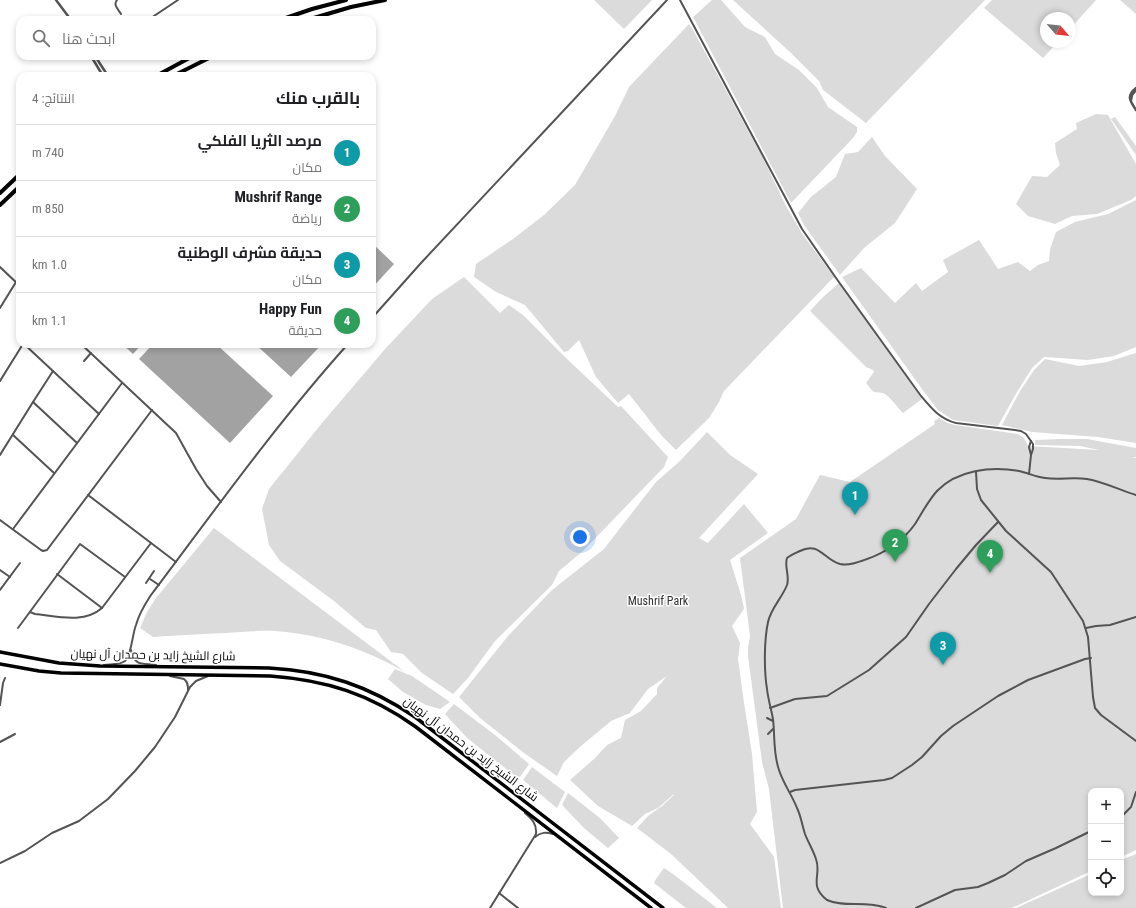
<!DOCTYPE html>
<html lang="ar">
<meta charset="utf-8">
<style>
body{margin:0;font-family:"Roboto Condensed",Cairo,sans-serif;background:#f2f2f2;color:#202124;direction:rtl}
.controls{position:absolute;right:12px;bottom:12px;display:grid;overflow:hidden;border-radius:8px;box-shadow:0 2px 6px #0003}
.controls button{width:36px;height:36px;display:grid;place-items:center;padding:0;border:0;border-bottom:1px solid #e0e0e0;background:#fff;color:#202124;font:20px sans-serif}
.compass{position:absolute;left:1040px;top:12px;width:36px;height:36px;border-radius:50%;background:#fff;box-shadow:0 2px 6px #0003;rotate:118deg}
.you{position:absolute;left:580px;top:537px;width:14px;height:14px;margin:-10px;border:3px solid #fff;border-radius:50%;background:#1a73e8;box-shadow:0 0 0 6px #1a73e833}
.badge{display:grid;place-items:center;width:26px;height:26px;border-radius:50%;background:#000;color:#fff;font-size:13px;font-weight:700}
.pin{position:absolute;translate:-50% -33px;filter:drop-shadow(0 1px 2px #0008)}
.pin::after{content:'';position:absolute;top:21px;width:14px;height:12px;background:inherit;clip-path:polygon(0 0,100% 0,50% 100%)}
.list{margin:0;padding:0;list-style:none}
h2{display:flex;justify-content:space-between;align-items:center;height:52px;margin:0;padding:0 16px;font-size:17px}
h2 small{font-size:13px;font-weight:400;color:#757577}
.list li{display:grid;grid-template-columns:26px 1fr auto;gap:12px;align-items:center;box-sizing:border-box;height:56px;padding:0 16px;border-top:1px solid #e0e0e0}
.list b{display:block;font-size:15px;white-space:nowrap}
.list p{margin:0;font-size:13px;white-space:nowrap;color:#757577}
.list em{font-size:13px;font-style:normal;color:#757577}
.icon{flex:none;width:22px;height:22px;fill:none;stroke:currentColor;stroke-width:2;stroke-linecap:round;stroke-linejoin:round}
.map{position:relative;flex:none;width:1136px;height:908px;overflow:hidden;direction:ltr}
.search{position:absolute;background:#fff;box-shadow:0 2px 6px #0003;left:16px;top:16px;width:360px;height:44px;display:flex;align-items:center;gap:10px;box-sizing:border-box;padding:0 14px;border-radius:12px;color:#757577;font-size:15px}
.panel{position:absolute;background:#fff;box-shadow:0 2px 6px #0003;left:16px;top:72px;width:360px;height:276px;border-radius:12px;direction:rtl}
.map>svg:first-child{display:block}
.green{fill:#dbdbdb}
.water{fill:#a2a2a2}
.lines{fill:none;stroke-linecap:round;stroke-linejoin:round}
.minor{stroke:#545454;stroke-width:2}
.tertiary{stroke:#545454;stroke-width:2.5}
.trunk{stroke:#000;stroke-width:3.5}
.motorway{stroke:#000;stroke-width:4}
.labels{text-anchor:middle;stroke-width:3;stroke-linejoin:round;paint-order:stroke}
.park-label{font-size:12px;fill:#323232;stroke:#fff}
.street-label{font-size:12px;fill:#000;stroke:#fff}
</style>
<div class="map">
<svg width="1136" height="908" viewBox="0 0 1136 908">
<rect width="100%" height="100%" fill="#fff"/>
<g class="green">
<path d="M 594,0 L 652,0 L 624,29 Z"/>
<path d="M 712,0 L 721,0 L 745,27 L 765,37 L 775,54 L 799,70 L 817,88 L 828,107 L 857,127 L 857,132 L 853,138 L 791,203 L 693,17 Z"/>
<path d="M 733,0 L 985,0 L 866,123 L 823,90 L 819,81 L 791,53 Z"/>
<path d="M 992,0 L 1096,0 L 1070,29 L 1070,18 L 1046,18 L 1046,42 L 1058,42 L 1043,58 L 984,8 Z"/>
<path d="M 1120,0 L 1136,0 L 1136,14 Z"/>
<path d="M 689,24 L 693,30 L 763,158 L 785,204 L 801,232 L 834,277 L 724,391 L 719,402 L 709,418 L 676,450 L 661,435 L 629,394 L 618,403 L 596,377 L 579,340 L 568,351 L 564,352 L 525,305 L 496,292 L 474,277 L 476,264 L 513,239 L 544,215 L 575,185 L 615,116 L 629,87 Z"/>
<path d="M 1096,114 L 1108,115 L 1136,164 L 1136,196 L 1131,200 L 1097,214 L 1072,216 L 1055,224 L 1028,216 L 1016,204 L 1032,176 L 1047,177 L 1060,165 L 1056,153 L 1055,143 L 1077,129 L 1076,123 Z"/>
<path d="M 1115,117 L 1136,146 L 1136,155 L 1111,119 Z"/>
<path d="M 872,137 L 885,156 L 917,189 L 895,223 L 864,248 L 840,275 L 804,225 L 798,213 L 811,197 L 836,177 L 845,154 L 858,152 Z"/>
<path d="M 1136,200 L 1136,347 L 1114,356 L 1088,360 L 1044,357 L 1032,368 L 1017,392 L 998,426 L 953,420 L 938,410 L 922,389 L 842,277 L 861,268 L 895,303 L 916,283 L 922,291 L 948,272 L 943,260 L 979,240 L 998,269 L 1018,262 L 1030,271 L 1038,265 L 1049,261 L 1050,249 L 1056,232 L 1075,222 L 1108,214 Z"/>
<path d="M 464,277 L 500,313 L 509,305 L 523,315 L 567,359 L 618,407 L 621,406 L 668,457 L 664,467 L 583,551 L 559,571 L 552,585 L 495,641 L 468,678 L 453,694 L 422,673 L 403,654 L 391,652 L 376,630 L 366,628 L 334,601 L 280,561 L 269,545 L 262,509 L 269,489 L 322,423 L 386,348 L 432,299 Z"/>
<path d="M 839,283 L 922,399 L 903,413 C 897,407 892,399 885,394 C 882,392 878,393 875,392 C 871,391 869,386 866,383 L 874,372 L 873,370 L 866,367 L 810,311 L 822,298 Z"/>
<path d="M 1136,353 L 1136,443 L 1098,437 L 1032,432 L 1002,425 L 1020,391 L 1034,370 L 1045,359 L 1079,366 L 1107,362 Z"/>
<path d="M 939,418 L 948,423 L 955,425 L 1018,434 L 1024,438 L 1028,446 L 1099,450 L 1080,446 L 1035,445 L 1035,440 L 1061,439 L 1087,439 L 1136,448 L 1136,457 L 1132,457 L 1136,458 L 1136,850 L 1121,857 L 1121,791 L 1091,791 L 1091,871 L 1012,908 L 783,908 L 769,789 L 762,762 L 748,656 L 748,648 L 750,636 L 740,558 L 796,519 L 820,475 L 850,482 L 935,424 L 934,421 Z"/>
<path d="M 707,432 L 730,455 L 758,474 L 699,538 L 708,543 L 744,504 L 768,533 L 730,560 L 741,595 L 744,609 L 732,626 L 740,643 L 738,659 L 743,696 L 752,754 L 757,812 L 750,824 L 774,857 L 781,908 L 728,908 L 671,854 L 637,828 L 648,816 L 662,806 L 674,795 L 674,794 L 658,808 L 645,814 L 632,826 L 598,806 L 570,780 L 594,759 L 607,745 L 621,738 L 625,720 L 641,711 L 657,694 L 657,688 L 667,676 L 648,689 L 630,713 L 611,721 L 581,746 L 564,762 L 557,776 L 524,753 L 480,718 L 459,697 L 508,636 L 552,590 L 604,549 L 656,482 L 680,461 Z"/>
<path d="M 214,528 L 405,672 C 365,649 321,634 275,631 C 259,630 243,632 226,633 C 202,634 178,635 153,637 L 140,628 L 147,612 L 156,598 Z"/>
<path d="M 395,669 L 412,676 L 450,702 L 440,709 L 426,705 L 403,692 L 388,679 Z"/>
<path d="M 454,704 L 495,735 L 529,764 L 520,777 L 514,775 L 467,738 L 445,714 Z"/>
<path d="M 532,767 L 565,792 L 557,808 L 523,780 Z"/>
<path d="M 568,793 L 600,818 L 619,838 L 608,848 L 585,829 L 562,805 Z"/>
<path d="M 1136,854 L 1136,908 L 1016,908 L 1091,874 L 1091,893 L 1121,893 L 1121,860 Z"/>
<path d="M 664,868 L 673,874 L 717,908 L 686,908 L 654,883 L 656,879 Z"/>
</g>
<g class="water">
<path d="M 372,243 L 394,264 L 372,288 Z"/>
<path d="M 122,344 L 142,344 L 133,354 Z"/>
<path d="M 153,344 L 216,344 L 273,396 L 230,443 L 139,359 Z"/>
<path d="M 255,344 L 322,344 L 291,377 Z"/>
</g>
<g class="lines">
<g class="minor">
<path d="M 117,0 C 113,5 118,9 121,14"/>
<path d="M 680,0 L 802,229 L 836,278 L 921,396 C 931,408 940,419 956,423 L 1015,430 L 1021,431 L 1026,434 L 1033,444 L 1033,449 L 1031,455 L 1029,474"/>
<path d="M 148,20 L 178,0"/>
<path d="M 0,267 L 20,286"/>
<path d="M 0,308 L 16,282"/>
<path d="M 372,318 L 421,263 L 667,0"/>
<path d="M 24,344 L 99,414"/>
<path d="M 81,344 L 176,433 L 196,469 L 207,486 L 221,502"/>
<path d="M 84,361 L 91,353"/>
<path d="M 0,381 L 23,344"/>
<path d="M 33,402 L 77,443"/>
<path d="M 13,435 L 54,473"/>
<path d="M 1031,441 L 1029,447 L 1031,455"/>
<path d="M 0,455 L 33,402 L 53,371"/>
<path d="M 976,472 L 977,489 L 981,500 L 1006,531 L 1051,572 L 1083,621 L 1088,637 L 1093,697 L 1095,708 L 1101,715 L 1136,741"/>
<path d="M 88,495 L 176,562"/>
<path d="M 0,520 L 41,550 L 43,551 L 47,550 L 152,410"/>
<path d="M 13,529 L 122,383"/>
<path d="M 0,570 L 10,577"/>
<path d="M 57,574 L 102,608"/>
<path d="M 150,579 L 159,585"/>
<path d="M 146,583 L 154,571"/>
<path d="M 0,590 L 20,563"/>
<path d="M 30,612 L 35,614 C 56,616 84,624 102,608 L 151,543"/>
<path d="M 18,628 L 80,544 L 125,577"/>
<path d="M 1086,628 L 1096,626 L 1110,625 L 1136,617"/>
<path d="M 131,650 C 135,667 142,663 156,665"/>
<path d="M 104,665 C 111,664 120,665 125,661 C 132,654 132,635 136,625 C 139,614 145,604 151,595 C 215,510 277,423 348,344"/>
<path d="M 170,676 L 184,679 C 188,682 188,686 188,690"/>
<path d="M 0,705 L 3,683 L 5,678"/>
<path d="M 770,708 L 795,699 L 827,696 L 869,670 L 906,637 L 929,604 L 956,569 L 976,545 L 998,522"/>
<path d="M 767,718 L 773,721"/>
<path d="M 768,734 L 773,729"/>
<path d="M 0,742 L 15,734"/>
<path d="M 790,792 L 795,790 L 884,780 L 892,778 L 912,765 L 922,757 L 941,736 L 953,726 L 998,696 L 1028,680 L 1085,659 L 1091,658"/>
<path d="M 1121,817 L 1131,807 L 1136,792"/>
<path d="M 535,837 C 541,832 546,832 553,834"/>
<path d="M 0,863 L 25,851 L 52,833 L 79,821 L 108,799 L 135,771 L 155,747 L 175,717 L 190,687 L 196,681 L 208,676"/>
<path d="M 499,893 L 518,908"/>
<path d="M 490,908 L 536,834 C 537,824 532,819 525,813"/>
<path d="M 886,908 C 867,900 844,908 827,900 C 808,885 822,875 816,859 C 813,850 808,842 805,834 C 802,825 801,816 797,808 C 792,795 783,783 779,770 C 773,753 775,736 773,719 C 771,708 768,699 767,689 C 764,670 764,641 768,622 C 771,608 782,598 787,585 C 790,576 784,566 787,558 C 791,555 796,553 800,551 C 819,541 824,560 840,564 C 849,566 859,562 867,559 C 885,553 904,540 915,524 C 922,513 928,501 937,491 C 957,470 991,466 1019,471 C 1028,473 1036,477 1045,478 C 1059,480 1073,477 1087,479 C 1104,482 1120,490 1136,495"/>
<path d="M 916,908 L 955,890 L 978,887 L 988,883 L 1005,875 L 1026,861 L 1056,848 L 1091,831"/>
</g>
<g class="tertiary">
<path d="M 56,0 L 71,20"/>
<path d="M 91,56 L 103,76"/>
<path d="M 95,56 L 108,76"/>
<path d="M 1136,88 C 1126,96 1130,101 1136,110"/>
<path d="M 1131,100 L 1132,95 L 1136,90"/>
</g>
<g class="trunk">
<path d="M 0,652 L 59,663 L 100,666 L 269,668 C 325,671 369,686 415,717 L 663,908"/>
<path d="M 0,664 L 39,671 L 61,673 L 270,676 C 326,680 370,694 416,727 L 651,908"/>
</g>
<g class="motorway">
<path d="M 280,20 L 312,9 L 346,0"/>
<path d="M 307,20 L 351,7 L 385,0"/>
<path d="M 156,76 L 193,56"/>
<path d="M 173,76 L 213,56"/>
<path d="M 0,193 L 20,174"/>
<path d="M 0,205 L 20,186"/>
</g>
</g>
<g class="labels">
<g class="park-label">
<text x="658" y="605">Mushrif Park</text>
</g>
<g class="street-label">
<text transform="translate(153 655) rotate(1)" y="4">شارع الشيخ زايد بن حمدان آل نهيان</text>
<text transform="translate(471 749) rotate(37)" y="4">شارع الشيخ زايد بن حمدان آل نهيان</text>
</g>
</g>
</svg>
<div class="controls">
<button>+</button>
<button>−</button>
<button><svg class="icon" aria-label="locate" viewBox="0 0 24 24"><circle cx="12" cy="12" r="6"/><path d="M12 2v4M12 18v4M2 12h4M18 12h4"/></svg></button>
</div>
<svg class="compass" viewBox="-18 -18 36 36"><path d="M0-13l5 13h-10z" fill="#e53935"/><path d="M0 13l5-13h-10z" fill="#757577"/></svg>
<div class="you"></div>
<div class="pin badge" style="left:855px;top:515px;background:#0f9aa8">1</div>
<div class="pin badge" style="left:895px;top:562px;background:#2e9e5b">2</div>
<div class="pin badge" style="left:943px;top:665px;background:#0f9aa8">3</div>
<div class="pin badge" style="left:990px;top:573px;background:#2e9e5b">4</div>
<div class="search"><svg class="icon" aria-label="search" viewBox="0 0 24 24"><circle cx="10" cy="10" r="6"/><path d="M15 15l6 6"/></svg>ابحث هنا</div>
<section class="panel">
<h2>بالقرب منك<small>النتائج: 4</small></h2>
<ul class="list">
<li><span class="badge" style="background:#0f9aa8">1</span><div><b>مرصد الثريا الفلكي</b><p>مكان</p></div><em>740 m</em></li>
<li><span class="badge" style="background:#2e9e5b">2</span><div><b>Mushrif Range</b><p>رياضة</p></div><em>850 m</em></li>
<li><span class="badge" style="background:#0f9aa8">3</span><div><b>حديقة مشرف الوطنية</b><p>مكان</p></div><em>1.0 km</em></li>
<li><span class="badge" style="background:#2e9e5b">4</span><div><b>Happy Fun</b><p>حديقة</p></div><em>1.1 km</em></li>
</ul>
</section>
</div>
